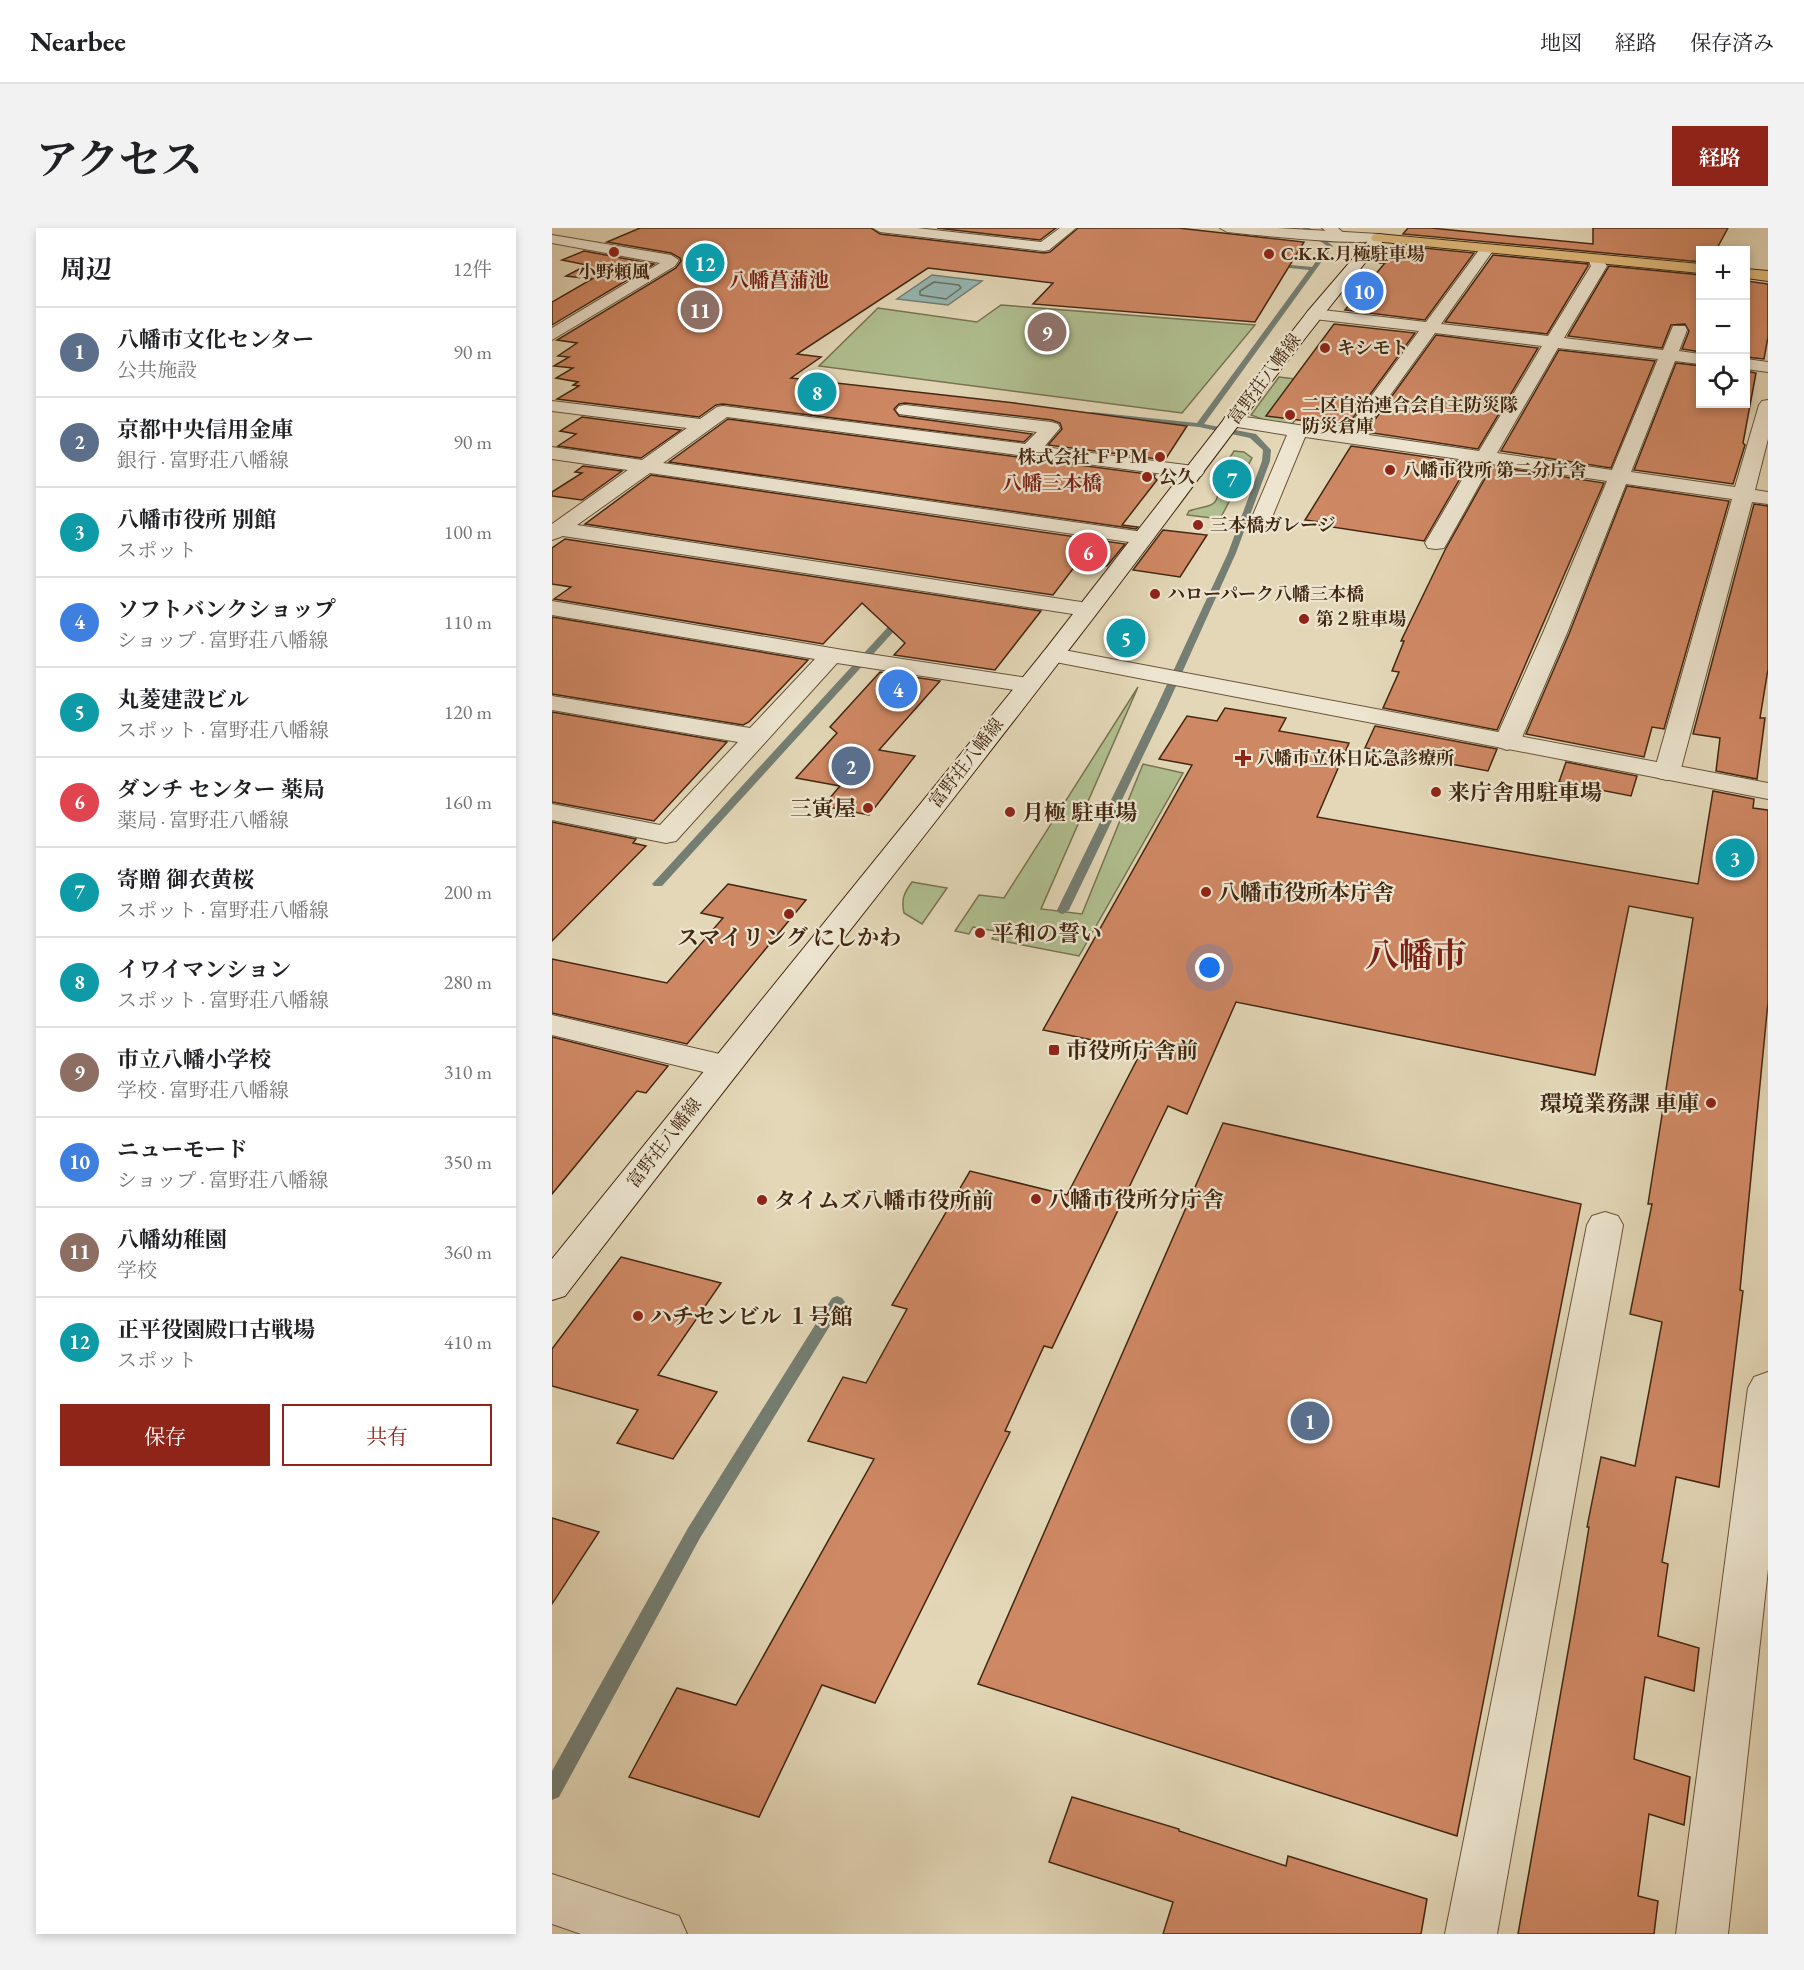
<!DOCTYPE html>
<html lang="ja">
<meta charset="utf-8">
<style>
body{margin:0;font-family:"EB Garamond","Noto Serif JP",serif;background:#f2f2f2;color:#202124}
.controls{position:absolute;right:18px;top:18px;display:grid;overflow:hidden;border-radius:0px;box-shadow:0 3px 9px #0003}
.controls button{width:54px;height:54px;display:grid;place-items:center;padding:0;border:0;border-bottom:2px solid #e0e0e0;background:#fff;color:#202124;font:30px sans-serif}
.you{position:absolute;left:658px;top:740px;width:21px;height:21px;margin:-15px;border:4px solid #fff;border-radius:50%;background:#1a73e8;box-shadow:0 0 0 9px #1a73e833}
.badge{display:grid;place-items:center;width:39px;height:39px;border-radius:50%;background:#8f2418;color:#fff;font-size:20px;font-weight:700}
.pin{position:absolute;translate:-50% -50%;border:3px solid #fff;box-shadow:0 2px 6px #0006}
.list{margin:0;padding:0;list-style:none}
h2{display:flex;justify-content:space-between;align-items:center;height:78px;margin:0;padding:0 24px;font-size:26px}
h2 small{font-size:20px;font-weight:400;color:#757577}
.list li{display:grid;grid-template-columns:39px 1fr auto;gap:18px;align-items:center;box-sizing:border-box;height:90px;padding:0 24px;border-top:2px solid #e0e0e0}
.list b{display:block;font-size:22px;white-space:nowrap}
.list p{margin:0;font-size:20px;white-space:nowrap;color:#757577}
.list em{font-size:20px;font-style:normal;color:#757577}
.actions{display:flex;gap:12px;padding:18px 24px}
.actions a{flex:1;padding:14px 0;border:2px solid #8f2418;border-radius:0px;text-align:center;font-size:21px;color:#8f2418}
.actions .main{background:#8f2418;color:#fff}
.icon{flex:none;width:33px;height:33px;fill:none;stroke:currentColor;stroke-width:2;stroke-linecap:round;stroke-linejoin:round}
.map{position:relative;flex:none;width:1216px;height:1706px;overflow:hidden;border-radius:0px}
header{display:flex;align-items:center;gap:36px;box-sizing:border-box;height:84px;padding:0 30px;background:#fff;border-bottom:2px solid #e0e0e0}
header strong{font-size:28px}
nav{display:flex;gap:33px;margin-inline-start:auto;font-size:21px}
.intro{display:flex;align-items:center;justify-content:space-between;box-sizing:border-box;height:144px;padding:0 36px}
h1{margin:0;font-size:42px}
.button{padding:15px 27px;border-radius:0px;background:#8f2418;color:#fff;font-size:21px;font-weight:700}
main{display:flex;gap:36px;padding:0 36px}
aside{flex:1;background:#fff;border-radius:0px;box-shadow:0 3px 9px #0003}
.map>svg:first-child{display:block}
.green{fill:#b0bf90;stroke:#797350;stroke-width:1.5}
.water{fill:#96b8b4;stroke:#747e73;stroke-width:1.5}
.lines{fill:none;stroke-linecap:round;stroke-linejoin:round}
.shore{stroke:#6c7062;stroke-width:1.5}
.stream{fill:#747e73;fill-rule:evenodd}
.building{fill:#cf8864;stroke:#422711;stroke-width:1.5}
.minor-casing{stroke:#6a533a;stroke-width:2}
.tertiary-casing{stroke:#6a533a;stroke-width:2}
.secondary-casing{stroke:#422711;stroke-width:2}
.primary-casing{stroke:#422711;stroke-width:2}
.minor{fill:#ede5d0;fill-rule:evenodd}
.tertiary{fill:#ede5d0;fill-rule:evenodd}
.secondary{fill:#ede5d0;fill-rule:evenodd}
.primary{fill:#e2bc7c;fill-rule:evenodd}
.poi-dot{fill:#8f2418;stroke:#ede5d0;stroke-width:2}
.labels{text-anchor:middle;stroke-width:4.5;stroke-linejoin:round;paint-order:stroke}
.far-poi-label{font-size:18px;font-weight:bold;fill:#422711;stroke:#ede5d0;text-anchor:start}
.far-street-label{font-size:18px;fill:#422711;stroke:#ede5d0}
.far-neighbourhood-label{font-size:20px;font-weight:bold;fill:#7a1f14;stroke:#ede5d0}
.poi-label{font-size:22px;font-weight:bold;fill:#422711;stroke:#ede5d0;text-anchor:start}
.town-label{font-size:34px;font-weight:bold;fill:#7a1f14;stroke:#ede5d0}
</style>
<header>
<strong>Nearbee</strong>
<nav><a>地図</a><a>経路</a><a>保存済み</a></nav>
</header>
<div class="intro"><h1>アクセス</h1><a class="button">経路</a></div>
<main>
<aside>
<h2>周辺<small>12件</small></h2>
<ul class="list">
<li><span class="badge" style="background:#5c6f8a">1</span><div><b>八幡市文化センター</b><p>公共施設</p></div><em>90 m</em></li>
<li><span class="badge" style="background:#5c6f8a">2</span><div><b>京都中央信用金庫</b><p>銀行 · 富野荘八幡線</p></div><em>90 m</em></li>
<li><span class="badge" style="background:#0f9aa8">3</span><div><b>八幡市役所 別館</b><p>スポット</p></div><em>100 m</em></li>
<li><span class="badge" style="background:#3f7fe0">4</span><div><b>ソフトバンクショップ</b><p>ショップ · 富野荘八幡線</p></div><em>110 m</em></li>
<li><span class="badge" style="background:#0f9aa8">5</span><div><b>丸菱建設ビル</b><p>スポット · 富野荘八幡線</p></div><em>120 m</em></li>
<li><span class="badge" style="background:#e0444e">6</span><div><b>ダンチ センター 薬局</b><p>薬局 · 富野荘八幡線</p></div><em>160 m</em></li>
<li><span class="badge" style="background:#0f9aa8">7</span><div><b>寄贈 御衣黄桜</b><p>スポット · 富野荘八幡線</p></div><em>200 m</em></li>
<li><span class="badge" style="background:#0f9aa8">8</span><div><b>イワイマンション</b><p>スポット · 富野荘八幡線</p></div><em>280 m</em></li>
<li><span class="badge" style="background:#8d6e63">9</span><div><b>市立八幡小学校</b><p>学校 · 富野荘八幡線</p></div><em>310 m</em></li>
<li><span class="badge" style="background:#3f7fe0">10</span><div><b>ニューモード</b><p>ショップ · 富野荘八幡線</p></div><em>350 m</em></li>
<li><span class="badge" style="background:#8d6e63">11</span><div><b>八幡幼稚園</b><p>学校</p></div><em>360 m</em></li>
<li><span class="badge" style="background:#0f9aa8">12</span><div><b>正平役園殿口古戦場</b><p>スポット</p></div><em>410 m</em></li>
</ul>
<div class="actions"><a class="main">保存</a><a>共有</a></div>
</aside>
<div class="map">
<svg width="1216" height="1706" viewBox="0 0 1216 1706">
<rect width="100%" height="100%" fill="#e3d7b7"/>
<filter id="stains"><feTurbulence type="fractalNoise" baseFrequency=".00333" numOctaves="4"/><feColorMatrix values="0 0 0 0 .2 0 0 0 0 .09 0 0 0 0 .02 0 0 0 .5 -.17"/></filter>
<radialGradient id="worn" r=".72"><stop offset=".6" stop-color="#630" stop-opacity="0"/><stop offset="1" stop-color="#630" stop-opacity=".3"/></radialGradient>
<g class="green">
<path d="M 449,77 L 703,97 L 630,185 L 267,138 L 326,80 L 425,94 Z"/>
<path d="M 727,149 L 769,154 L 739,198 L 726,197 L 699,187 Z"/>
<path d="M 682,223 L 692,224 L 700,230 L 668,291 L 635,287 L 637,283 C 658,275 665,284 668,255 L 680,246 L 683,239 L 681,236 L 675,234 Z"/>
<path d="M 586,459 L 489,681 L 530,686 L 591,536 L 631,545 L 527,728 L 440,711 L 443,703 L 421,699 L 417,706 L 403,703 L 427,667 L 452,670 Z"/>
<path d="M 360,654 L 395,660 L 370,696 L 352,685 C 349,671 352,665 360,654 Z"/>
</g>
<path class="water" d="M 380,47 L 430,53 L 396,77 L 345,71 Z"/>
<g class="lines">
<path class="shore" d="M 382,54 L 407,57 L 409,60 L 394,71 L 368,67 L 368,63 Z"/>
<g class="stream">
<path d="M 750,0 L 757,0 L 781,18 L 652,196 L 704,206 L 719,222 L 718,233 L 684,325 L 615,478 L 517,682 L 511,686 L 507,685 L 505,682 L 605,478 L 676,325 L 710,233 L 711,222 L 698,210 L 647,199 L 540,188 L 536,186 L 540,184 L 645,195 L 757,42 L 719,38 L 717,35 L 760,39 L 775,18 Z"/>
<path d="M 346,388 L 354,390 L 110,658 L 102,658 L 100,656 L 102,654 Z"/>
<path d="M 285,1068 L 290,1070 L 293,1074 L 290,1078 L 148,1310 L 7,1569 L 0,1572 L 0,1543 L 136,1300 L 280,1070 Z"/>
</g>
</g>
<g class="building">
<path d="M 88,0 L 319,0 L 328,6 L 492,25 L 498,24 L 526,0 L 626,0 L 752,14 L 703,94 L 481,76 L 501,55 L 376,40 L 245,126 L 269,129 L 239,150 L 463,175 L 635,198 L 613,232 L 496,217 L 510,201 L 508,195 L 500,192 L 353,175 L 347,176 L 342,181 L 347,188 L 480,206 L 472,214 L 171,176 L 164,177 L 147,189 L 5,171 L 27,158 L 21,157 L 26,154 L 4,150 L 21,140 L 2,138 L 17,129 L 6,128 L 25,115 L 5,112 L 124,40 L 129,33 L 128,30 L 119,25 L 55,14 Z"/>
<path d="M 385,0 L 504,0 L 488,12 Z"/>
<path d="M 856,0 L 879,0 L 1041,16 L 1041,0 L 1176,0 L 1164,22 L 1149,22 L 1149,34 L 851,6 Z"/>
<path d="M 842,17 L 922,25 L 873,92 L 793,82 L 833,35 L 828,35 Z"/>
<path d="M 32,23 L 102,36 L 0,97 L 0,74 L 40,51 L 14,48 L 35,37 L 10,32 Z"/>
<path d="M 941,27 L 1036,36 L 1036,38 L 995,106 L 893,94 Z"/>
<path d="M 1057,38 L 1149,47 L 1149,124 L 1130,121 L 1137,103 L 1133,96 L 1119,97 L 1110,120 L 1016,108 Z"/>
<path d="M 1194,53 L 1216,56 L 1216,109 L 1212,131 L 1194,129 Z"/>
<path d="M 782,96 L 863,105 L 795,198 L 714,188 Z"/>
<path d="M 884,107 L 986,120 L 926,221 L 814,204 Z"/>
<path d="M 1007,122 L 1103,133 L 1059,240 L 949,223 Z"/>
<path d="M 1124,135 L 1149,138 L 1149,176 L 1194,176 L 1194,143 L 1204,145 L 1191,215 L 1193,217 L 1181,256 L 1082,242 Z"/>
<path d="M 30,189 L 129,202 L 89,230 L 6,218 L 24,206 L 8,203 Z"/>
<path d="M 176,191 L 603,247 L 602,249 L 605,252 L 570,297 L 586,299 L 584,301 L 117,234 Z"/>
<path d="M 799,218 L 917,235 L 872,313 L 767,297 L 769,294 L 753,292 Z"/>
<path d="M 31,238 L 70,243 L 30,272 L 0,268 L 0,264 L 30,245 L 23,244 Z"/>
<path d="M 940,238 L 1052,255 L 945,502 L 831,480 L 847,444 L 840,443 L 852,413 L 849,413 L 893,322 Z"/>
<path d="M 99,247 L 573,316 L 555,338 L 526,334 L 501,367 L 33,296 Z"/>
<path d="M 1075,258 L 1177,273 L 1112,501 L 1100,499 L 1092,529 L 974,506 L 1017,406 Z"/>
<path d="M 1202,276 L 1216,278 L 1216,441 L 1208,490 L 1213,490 L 1205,551 L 1164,543 L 1168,510 L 1141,506 Z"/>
<path d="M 611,302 L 655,307 L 628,349 L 581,342 Z"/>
<path d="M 13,311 L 489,383 L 443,442 L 342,427 L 353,415 L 310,375 L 271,416 L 2,371 L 19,359 L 0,356 L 0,320 Z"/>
<path d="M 0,389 L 256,432 L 197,494 L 191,497 L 0,466 Z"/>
<path d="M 328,444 L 388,453 L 327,522 L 363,528 L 317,587 L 271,578 L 288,558 L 244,550 L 285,505 L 278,499 Z"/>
<path d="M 673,480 L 734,490 L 727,503 L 797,515 L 765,589 L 1146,656 L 1161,563 L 1202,571 L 1201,580 L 1216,582 L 1216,774 L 1188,1062 L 1191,1063 L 1167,1259 L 1124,1249 L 1110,1334 L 1116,1336 L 1106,1408 L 1147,1420 L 1142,1463 L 1093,1449 L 1082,1531 L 1138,1549 L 1132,1597 L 1097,1586 L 1086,1668 L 1106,1673 L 1102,1706 L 966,1706 L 1023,1384 L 1037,1299 L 1035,1299 L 1049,1229 L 1083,1238 L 1110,1094 L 1078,1086 L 1100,976 L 1096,976 L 1141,690 L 1077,678 L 1043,847 L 684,774 L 635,886 L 616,878 L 500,1120 L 492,1118 L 453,1203 L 458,1204 L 323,1475 L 270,1457 L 207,1589 L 77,1549 L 125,1460 L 184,1477 L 322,1231 L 256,1213 L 291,1149 L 314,1155 L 355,1081 L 340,1077 L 418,943 L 515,967 L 590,822 L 491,802 L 640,537 L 607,531 L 635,488 L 665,493 Z"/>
<path d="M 0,484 L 175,514 L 102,593 L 0,574 Z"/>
<path d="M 823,498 L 945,521 L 936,543 L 813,520 Z"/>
<path d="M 1014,534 L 1085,548 L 1079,568 L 1007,554 Z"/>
<path d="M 0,594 L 84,611 L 81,615 L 94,618 L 0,713 Z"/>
<path d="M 176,656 L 254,672 L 135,816 L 0,785 L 0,731 L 115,755 L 171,690 L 149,685 Z"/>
<path d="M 0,809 L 116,838 L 94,865 L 85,863 L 0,966 Z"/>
<path d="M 671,895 L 1029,976 L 905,1608 L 426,1456 Z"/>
<path d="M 69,1029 L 169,1055 L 106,1147 L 165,1164 L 121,1231 L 65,1215 L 86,1182 L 0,1158 L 0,1121 Z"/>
<path d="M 0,1290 L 47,1304 L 0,1376 Z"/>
<path d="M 520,1569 L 627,1601 L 627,1603 L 734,1638 L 736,1628 L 875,1671 L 869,1706 L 611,1706 L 621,1674 L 497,1634 Z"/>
</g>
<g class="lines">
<g class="minor-casing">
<g id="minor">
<path d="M 321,0 L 365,0 L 489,14 L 508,0 L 524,0 L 497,22 L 492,23 L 328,4 Z"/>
<path d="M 770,0 L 786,0 L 796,9 L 794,12 L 784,12 Z"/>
<path d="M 0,7 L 119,27 L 127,32 L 123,38 L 0,112 L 0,100 L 108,35 L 0,15 Z"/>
<path d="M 935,17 L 942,21 L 889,96 L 996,108 L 1039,38 L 1036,31 L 1043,27 L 1048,28 L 1055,38 L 1012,110 L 1111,122 L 1121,98 L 1133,98 L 1135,102 L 1127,123 L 1148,126 L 1148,136 L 1123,133 L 1079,244 L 1183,259 L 1207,177 L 1210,173 L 1216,172 L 1216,211 L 1203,262 L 1216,264 L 1216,276 L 1200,274 L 1128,544 L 1124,550 L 1115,552 L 1106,550 L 1102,544 L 1180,271 L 1074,256 L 1015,405 L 968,514 L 964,519 L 955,522 L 946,519 L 942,514 L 991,405 L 1055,253 L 939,236 L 895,315 L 892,320 L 884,321 L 876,320 L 873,315 L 921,233 L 753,209 L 718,294 L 715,298 L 708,300 L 701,298 L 698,294 L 735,207 L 673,197 L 671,193 L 673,189 L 680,187 L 793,204 L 867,103 L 762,91 L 754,86 L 756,83 L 762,81 L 874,94 L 930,18 ZM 883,105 L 990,118 L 927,223 L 810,206 ZM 1006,120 L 1106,131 L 1060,242 L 945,225 Z"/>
<path d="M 1194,131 L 1216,134 L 1216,144 L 1194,141 Z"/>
<path d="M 0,173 L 148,191 L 165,179 L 171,178 L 473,216 L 485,204 L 347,186 L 344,182 L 347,178 L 353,177 L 499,194 L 506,196 L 508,200 L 492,219 L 642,238 L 649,240 L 652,244 L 649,248 L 642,250 L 175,189 L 111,235 L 591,304 L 598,306 L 602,310 L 598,314 L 591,316 L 98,245 L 25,297 L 542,376 L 545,381 L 542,386 L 534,388 L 11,308 L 0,312 L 0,296 L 76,242 L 0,231 L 0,219 L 90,232 L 135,200 L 0,183 Z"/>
<path d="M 0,373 L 291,422 L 476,450 L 485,452 L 488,457 L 485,462 L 476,464 L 285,435 L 124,613 L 114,615 L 0,592 L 0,576 L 108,597 L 186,514 L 0,482 L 0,468 L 198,500 L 263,431 L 0,387 Z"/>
<path d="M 0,787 L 172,827 L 184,830 L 188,838 L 184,846 L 172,849 L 0,807 Z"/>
<path d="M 1053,984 L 1066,988 L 1071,997 L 945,1706 L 893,1706 L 1035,997 L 1040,988 Z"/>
<path d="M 1216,1144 L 1216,1341 L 1176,1706 L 1124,1706 L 1196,1160 L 1202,1149 Z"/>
<path d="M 0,1646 L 127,1688 L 135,1706 L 29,1706 L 0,1696 Z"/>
</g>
</g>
<g class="tertiary-casing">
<g id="tertiary">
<path d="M 668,0 L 726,0 L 826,6 L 833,10 C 823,21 698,6 675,4 Z"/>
<path d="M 501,420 L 1216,555 L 1216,571 L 493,432 L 489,427 L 493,422 Z"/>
</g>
</g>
<g class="secondary-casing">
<path id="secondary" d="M 826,6 L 831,7 L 833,10 L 831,13 C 718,149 617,294 508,433 C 344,646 176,855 13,1068 L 0,1072 L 0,1031 L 493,422 L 756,83 L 821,7 Z"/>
</g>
<g class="primary-casing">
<g id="primary">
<path d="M 826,6 L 1148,36 L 1148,45 L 821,13 L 819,10 L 821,7 Z"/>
<path d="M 1194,41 L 1216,43 L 1216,53 L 1194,50 Z"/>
</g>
</g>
<use href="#minor" class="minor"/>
<use href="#tertiary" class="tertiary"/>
<use href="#secondary" class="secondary"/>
<use href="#primary" class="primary"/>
</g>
<g class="poi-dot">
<circle cx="62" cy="24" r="6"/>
<circle cx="717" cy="26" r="6"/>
<circle cx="773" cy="120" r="6"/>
<circle cx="738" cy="187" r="6"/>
<circle cx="608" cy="229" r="6"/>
<circle cx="838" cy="242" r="6"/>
<circle cx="595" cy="249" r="6"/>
<circle cx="646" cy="297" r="6"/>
<circle cx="603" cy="366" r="6"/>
<circle cx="752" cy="391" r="6"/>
<path d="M688 521h6v6h6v6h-6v6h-6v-6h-6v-6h6z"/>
<circle cx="884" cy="564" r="6"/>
<circle cx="316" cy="580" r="6"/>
<circle cx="458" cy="584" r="6"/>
<circle cx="654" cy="664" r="6"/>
<circle cx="237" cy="686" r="6"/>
<circle cx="428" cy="705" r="6"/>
<rect x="496" y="816" width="12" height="12" rx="3"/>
<circle cx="1159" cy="875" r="6"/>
<circle cx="484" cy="971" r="6"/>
<circle cx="210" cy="972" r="6"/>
<circle cx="86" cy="1088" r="6"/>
</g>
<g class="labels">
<g class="far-poi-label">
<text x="729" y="32">C.K.K.月極駐車場</text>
<text x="62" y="50" text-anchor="middle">小野頼風</text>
<text x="785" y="126">キシモト</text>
<text x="750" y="183">二区自治連合会自主防災隊<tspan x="750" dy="21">防災倉庫</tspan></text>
<text x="596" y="235" text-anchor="end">株式会社 ＦＰＭ</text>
<text x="850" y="248">八幡市役所 第二分庁舎</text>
<text x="607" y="255">公久</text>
<text x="658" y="303">三本橋ガレージ</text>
<text x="615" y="372">ハローパーク八幡三本橋</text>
<text x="764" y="397">第２駐車場</text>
<text x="704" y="536">八幡市立休日応急診療所</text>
</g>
<g class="far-street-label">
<text transform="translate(712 151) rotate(-53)" y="6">富野荘八幡線</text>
<text transform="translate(414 535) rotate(-52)" y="6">富野荘八幡線</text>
<text transform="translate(112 915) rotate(-52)" y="6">富野荘八幡線</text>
</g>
<g class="far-neighbourhood-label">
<text x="227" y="59">八幡菖蒲池</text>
<text x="500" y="262">八幡三本橋</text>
</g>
<g class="poi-label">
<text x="896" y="572">来庁舎用駐車場</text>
<text x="304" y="588" text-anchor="end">三寅屋</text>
<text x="470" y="592">月極 駐車場</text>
<text x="666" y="672">八幡市役所本庁舎</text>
<text x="440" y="713">平和の誓い</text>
<text x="237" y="717" text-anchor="middle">スマイリング にしかわ</text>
<text x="514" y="830">市役所庁舎前</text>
<text x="1147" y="883" text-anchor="end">環境業務課 車庫</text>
<text x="496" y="979">八幡市役所分庁舎</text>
<text x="222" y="980">タイムズ八幡市役所前</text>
<text x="98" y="1096">ハチセンビル １号館</text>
</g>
<g class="town-label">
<text x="864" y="739">八幡市</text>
</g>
</g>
<rect width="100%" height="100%" filter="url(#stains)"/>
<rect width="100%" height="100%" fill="url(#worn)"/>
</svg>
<div class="controls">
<button>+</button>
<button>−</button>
<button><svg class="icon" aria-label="locate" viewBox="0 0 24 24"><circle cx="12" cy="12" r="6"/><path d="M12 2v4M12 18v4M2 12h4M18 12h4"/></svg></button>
</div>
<div class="you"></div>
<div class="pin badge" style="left:758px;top:1193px;background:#5c6f8a">1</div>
<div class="pin badge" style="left:299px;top:538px;background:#5c6f8a">2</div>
<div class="pin badge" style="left:1183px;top:630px;background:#0f9aa8">3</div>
<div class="pin badge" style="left:346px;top:461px;background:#3f7fe0">4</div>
<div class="pin badge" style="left:574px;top:410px;background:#0f9aa8">5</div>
<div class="pin badge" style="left:536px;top:324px;background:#e0444e">6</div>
<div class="pin badge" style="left:680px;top:251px;background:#0f9aa8">7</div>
<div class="pin badge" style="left:265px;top:164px;background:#0f9aa8">8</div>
<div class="pin badge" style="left:495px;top:104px;background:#8d6e63">9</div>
<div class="pin badge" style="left:812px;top:63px;background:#3f7fe0">10</div>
<div class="pin badge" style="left:148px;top:82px;background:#8d6e63">11</div>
<div class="pin badge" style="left:153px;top:35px;background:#0f9aa8">12</div>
</div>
</main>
